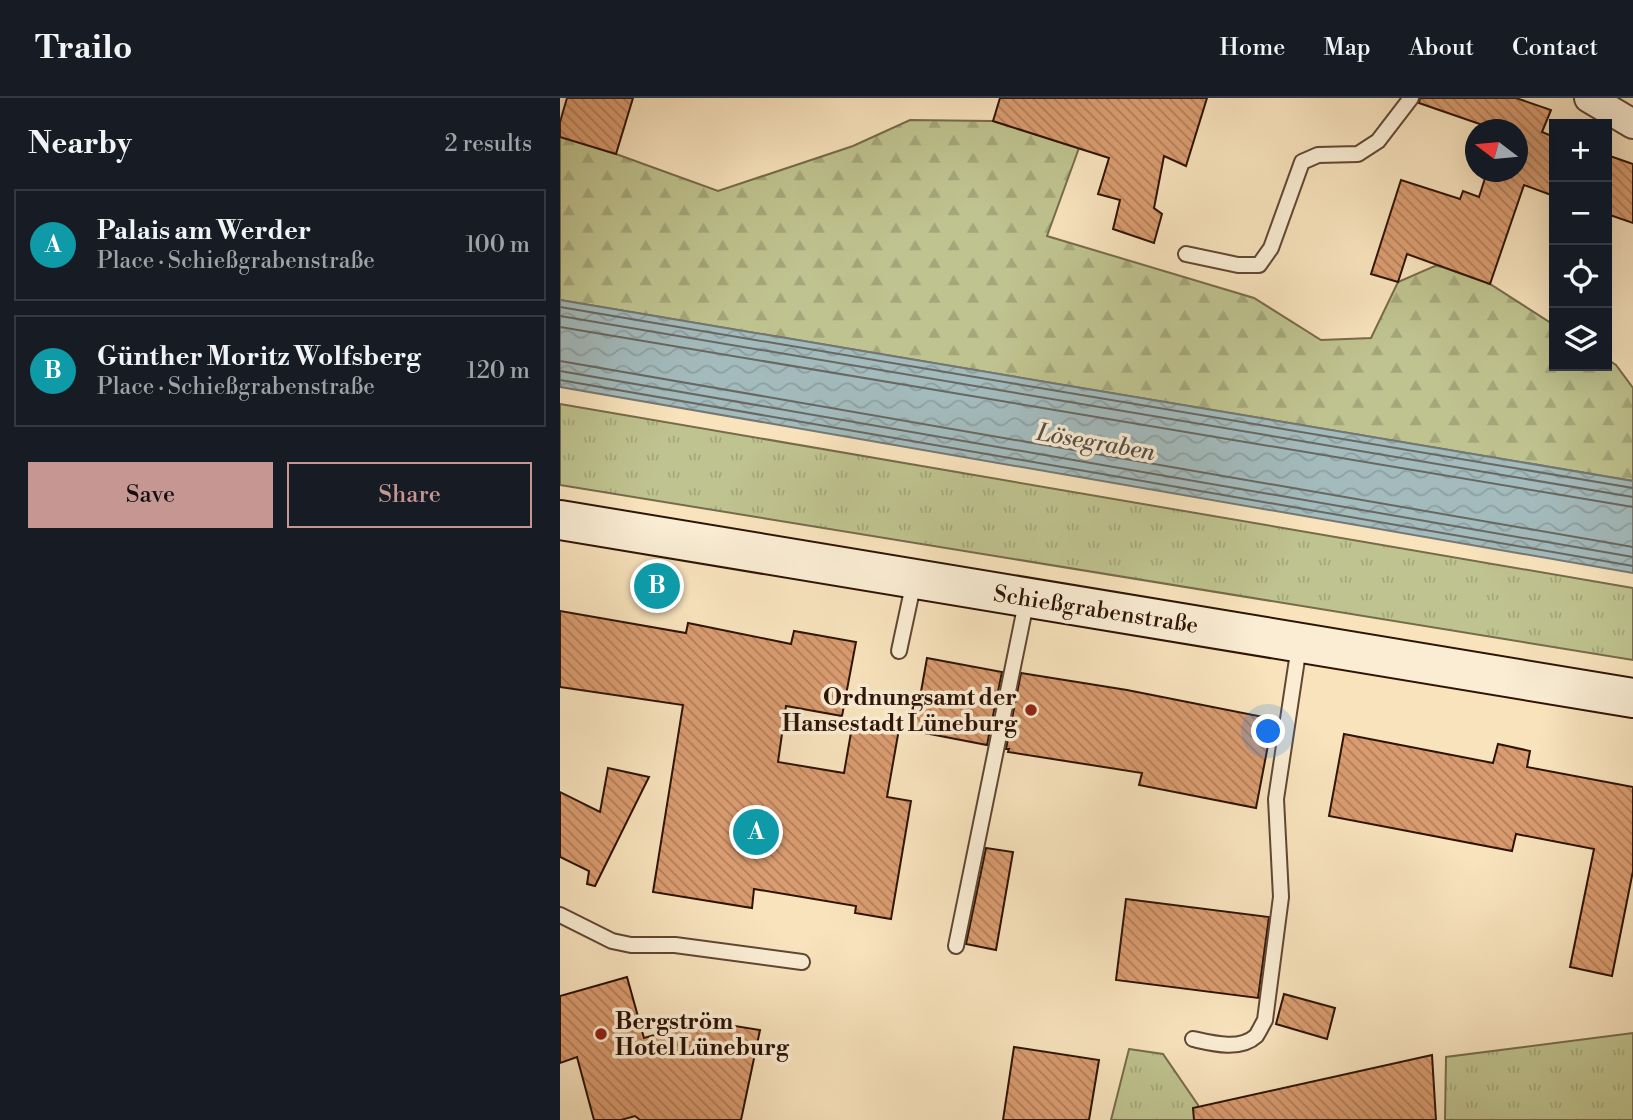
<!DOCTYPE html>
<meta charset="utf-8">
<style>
body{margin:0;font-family:"Libre Bodoni",serif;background:#20242c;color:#f1f3f6}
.controls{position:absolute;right:21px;top:21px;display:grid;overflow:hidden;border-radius:0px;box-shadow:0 7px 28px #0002}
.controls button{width:63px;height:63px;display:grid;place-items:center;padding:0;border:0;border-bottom:2px solid #363941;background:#171b24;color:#f1f3f6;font:35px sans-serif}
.compass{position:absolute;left:905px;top:21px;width:63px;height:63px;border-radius:50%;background:#171b24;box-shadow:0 7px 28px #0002;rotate:286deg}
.you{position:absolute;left:709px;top:634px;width:24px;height:24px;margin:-18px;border:5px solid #fff;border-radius:50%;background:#1a73e8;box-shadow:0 0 0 10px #1a73e833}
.badge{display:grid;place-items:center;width:46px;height:46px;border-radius:50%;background:#c59692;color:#fff;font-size:23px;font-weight:700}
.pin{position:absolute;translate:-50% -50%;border:4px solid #fff;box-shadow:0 2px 7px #0006}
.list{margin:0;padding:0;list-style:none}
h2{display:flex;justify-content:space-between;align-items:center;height:91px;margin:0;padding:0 28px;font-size:30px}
h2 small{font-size:23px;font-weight:400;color:#9ea1a6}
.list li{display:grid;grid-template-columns:46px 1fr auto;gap:21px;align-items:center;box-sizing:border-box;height:112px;margin:0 14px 14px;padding:0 14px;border:2px solid #363941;border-radius:0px}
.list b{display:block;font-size:26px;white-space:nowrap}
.list p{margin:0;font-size:23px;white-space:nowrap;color:#9ea1a6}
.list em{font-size:23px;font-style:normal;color:#9ea1a6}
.actions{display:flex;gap:14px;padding:21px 28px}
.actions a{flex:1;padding:16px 0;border:2px solid #c59692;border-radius:0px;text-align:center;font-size:24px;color:#c59692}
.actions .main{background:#c59692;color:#111}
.icon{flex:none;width:38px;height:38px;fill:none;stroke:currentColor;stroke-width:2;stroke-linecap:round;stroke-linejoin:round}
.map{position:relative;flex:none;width:1073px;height:1022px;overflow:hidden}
header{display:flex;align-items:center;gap:42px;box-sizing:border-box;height:98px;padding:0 35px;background:#171b24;border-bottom:2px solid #363941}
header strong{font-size:33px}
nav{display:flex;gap:38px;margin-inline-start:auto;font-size:24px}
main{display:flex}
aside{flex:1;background:#171b24}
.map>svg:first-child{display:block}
.forest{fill:url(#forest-firs);stroke:#766b4b;stroke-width:2}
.park{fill:url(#park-tufts);stroke:#766b4b;stroke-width:2}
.water{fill:url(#water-waves);stroke:#747874;stroke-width:2}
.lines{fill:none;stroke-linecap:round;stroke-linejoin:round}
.shore{stroke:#686762;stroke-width:2}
.building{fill:url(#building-back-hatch);stroke:#2e1307;stroke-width:2}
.service-casing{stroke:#604734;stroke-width:18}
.minor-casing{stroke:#604734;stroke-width:32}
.secondary-casing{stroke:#2e1307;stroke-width:42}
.service{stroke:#faedd4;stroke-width:14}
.minor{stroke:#faedd4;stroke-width:28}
.secondary{stroke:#faedd4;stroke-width:38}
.poi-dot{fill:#8f2418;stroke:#faedd4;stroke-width:2.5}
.labels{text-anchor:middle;stroke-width:7;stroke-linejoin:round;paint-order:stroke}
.street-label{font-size:23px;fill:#2e1307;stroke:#faedd4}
.poi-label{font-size:23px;font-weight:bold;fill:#2e1307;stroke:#faedd4;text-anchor:end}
.water-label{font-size:24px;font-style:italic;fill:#574e47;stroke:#faedd4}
</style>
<header>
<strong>Trailo</strong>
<nav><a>Home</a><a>Map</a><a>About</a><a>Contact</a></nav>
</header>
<main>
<aside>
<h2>Nearby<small>2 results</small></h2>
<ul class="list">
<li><span class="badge" style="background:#0f9aa8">A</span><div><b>Palais am Werder</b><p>Place · Schießgrabenstraße</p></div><em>100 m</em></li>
<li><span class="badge" style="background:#0f9aa8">B</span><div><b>Günther Moritz Wolfsberg</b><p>Place · Schießgrabenstraße</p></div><em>120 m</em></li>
</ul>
<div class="actions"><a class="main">Save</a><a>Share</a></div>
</aside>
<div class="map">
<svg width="1073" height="1022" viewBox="0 0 1073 1022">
<defs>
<pattern id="forest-firs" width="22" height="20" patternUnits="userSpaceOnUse" patternTransform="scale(1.75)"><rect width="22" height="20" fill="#bfc38f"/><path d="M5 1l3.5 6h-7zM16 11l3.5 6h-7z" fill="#a4a77a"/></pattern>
<pattern id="park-tufts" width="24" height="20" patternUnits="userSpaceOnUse" patternTransform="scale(1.75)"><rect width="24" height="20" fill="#bfc38f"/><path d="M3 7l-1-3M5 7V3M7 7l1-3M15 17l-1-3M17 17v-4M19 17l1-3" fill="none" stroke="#a4a77a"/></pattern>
<pattern id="water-waves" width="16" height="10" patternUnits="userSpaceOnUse" patternTransform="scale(1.75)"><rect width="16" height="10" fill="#a3bbbd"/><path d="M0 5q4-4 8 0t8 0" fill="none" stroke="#8da0a1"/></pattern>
<pattern id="building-back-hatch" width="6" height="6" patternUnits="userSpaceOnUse" patternTransform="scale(1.75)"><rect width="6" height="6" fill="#da9c70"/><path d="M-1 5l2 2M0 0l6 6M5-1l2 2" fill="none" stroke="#b17e5a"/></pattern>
</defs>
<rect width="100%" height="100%" fill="#f8e3bd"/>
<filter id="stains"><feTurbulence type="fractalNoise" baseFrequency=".00286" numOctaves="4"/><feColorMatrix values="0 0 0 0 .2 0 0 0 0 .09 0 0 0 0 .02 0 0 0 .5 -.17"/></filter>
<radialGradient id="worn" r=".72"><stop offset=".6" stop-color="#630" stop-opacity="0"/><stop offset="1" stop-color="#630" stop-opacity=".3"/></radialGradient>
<path class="forest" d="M 350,22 L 433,23 L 519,50 L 487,138 L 694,200 L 761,242 L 811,240 L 838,184 L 877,167 L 930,186 L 994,227 L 994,268 L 1047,268 L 1047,261 L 1056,267 L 1073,290 L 1073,383 L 0,202 L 0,39 L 56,56 L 158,93 L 293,48 Z"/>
<g class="park">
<path d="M 0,306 L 1073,490 L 1073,562 L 0,387 Z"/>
<path d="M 1073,935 L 1073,1022 L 885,1022 L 886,959 Z"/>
<path d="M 569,951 L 603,956 L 638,1007 L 641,1022 L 551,1022 Z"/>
</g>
<path class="water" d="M 0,202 L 1073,383 L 1073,475 L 0,289 Z"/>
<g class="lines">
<g class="shore">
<path d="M 0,209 L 1073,390"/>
<path d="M 0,218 L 1073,399"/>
<path d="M 0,229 L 1073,409"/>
<path d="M 0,263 L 1073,449"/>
<path d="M 0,273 L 1073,459"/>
<path d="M 0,282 L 1073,468"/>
</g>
</g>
<g class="building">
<path d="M 7,0 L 73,0 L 56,56 L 0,39 L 0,24 Z"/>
<path d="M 440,0 L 647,0 L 626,68 L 604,58 L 594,110 L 602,116 L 594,145 L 553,131 L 560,102 L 538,96 L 549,60 L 433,23 Z"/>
<path d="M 860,0 L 956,0 L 991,12 L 982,34 L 994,39 L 994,98 L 964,87 L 930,186 L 847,156 L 838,184 L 811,176 L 841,82 L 900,101 L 903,93 L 919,99 L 927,74 L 957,74 L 957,32 L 937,32 L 859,5 Z"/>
<path d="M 1047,57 L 1073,66 L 1073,125 L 1047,116 Z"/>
<path d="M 0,513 L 126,535 L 128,525 L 231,546 L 234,533 L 296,544 L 282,618 L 226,608 L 218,664 L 284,675 L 293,623 L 339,631 L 327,699 L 351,703 L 331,821 L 295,815 L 296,808 L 194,791 L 192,810 L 93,794 L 123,607 L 0,589 Z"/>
<path d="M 367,560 L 442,574 L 427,647 L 354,633 Z"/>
<path d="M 461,575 L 567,592 L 713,621 L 696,710 L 579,687 L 582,675 L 448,654 L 449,651 L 446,651 Z"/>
<path d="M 784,636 L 933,665 L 938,646 L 970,653 L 967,669 L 1073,689 L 1073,773 L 1052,878 L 1010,869 L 1034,751 L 956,736 L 952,753 L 769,718 Z"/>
<path d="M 48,670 L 89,679 L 35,788 L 27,786 L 29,773 L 0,759 L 0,694 L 40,714 Z"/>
<path d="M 426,750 L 453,754 L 436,852 L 406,846 Z"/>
<path d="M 566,801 L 709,819 L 698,900 L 556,882 Z"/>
<path d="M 67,879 L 84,940 L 144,923 L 200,932 L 181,1022 L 80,1022 L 75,1018 L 61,1022 L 34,1022 L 17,959 L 0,965 L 0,898 Z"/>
<path d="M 724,896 L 775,910 L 767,941 L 716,926 Z"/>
<path d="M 454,949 L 539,962 L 529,1022 L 443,1022 Z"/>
<path d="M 872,957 L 876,1022 L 634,1022 L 633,1010 Z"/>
</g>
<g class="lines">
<g class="service-casing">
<g id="service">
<path d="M 626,156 L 678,167 L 699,167 L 711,150 L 742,64 L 758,57 L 798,56 L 818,43 L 851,0"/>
<path d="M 339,553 L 354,483"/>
<path d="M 0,817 L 52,843 L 71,847 L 115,847 L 242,864"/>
<path d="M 396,848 L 467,500"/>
<path d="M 633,941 C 651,945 680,953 696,938 C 699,934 702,927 705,922 L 721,799 L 716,701 L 739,548"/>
</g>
</g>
<g class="minor-casing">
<path id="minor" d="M 1029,0 L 1073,26"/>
</g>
<g class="secondary-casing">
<path id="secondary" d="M 0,422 L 1073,600"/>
</g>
<use href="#service" class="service"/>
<use href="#minor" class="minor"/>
<use href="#secondary" class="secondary"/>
</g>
<g class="poi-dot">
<circle cx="471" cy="612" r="7"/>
<circle cx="41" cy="936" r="7"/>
</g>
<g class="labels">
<g class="street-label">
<text transform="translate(536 511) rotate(9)" y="8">Schießgrabenstraße</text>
</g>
<g class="poi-label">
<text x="457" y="607">Ordnungsamt der<tspan x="457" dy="26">Hansestadt Lüneburg</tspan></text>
<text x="55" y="931" text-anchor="start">Bergström<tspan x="55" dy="26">Hotel Lüneburg</tspan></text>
</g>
<g class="water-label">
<text transform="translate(536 344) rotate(10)" y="8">Lösegraben</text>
</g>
</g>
<rect width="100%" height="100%" filter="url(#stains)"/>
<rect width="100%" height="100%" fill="url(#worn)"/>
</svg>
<div class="controls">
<button>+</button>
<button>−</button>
<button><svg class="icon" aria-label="locate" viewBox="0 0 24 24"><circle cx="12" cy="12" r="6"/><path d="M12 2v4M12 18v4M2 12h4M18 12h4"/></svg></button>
<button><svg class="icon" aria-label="layers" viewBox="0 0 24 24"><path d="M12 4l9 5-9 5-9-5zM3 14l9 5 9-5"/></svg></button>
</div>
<svg class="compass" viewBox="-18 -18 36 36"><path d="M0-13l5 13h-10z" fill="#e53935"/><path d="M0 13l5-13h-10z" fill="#9ea1a6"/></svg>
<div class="you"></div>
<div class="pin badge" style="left:196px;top:734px;background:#0f9aa8">A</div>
<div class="pin badge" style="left:97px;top:488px;background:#0f9aa8">B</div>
</div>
</main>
